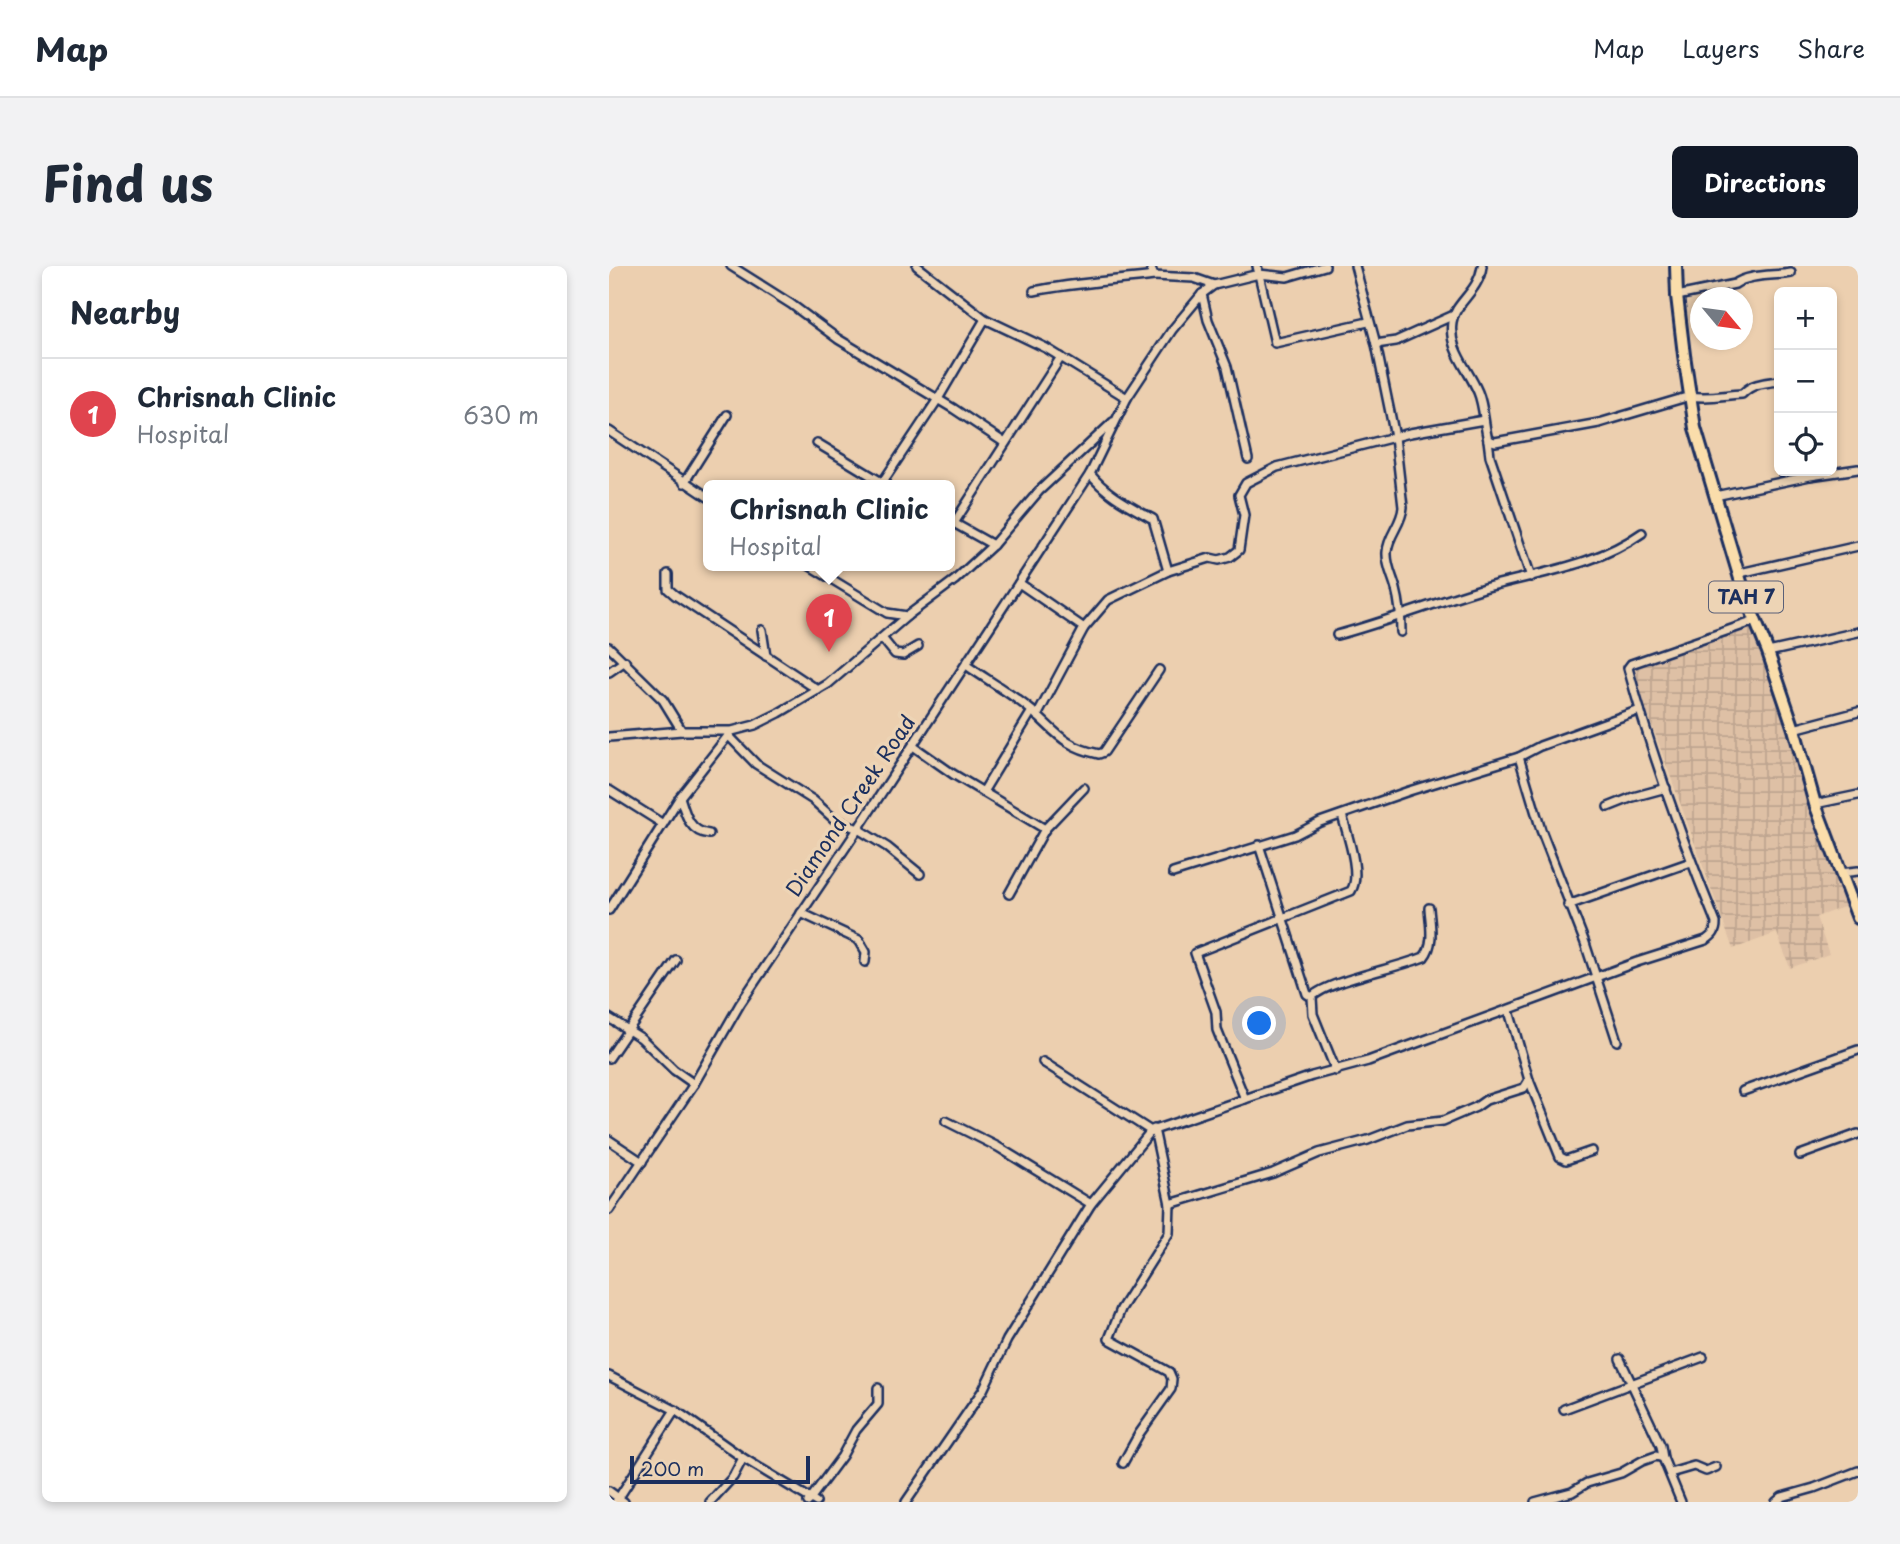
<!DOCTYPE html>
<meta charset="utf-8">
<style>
body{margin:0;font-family:"Playpen Sans",sans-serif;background:#f2f2f3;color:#1f2937}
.controls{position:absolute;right:21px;top:21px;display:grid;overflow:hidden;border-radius:10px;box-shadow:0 4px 10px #0003}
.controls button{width:63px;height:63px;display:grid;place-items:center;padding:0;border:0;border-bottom:2px solid #e0e1e3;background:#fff;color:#1f2937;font:35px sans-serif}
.compass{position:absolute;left:1081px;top:21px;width:63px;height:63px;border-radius:50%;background:#fff;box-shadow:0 4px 10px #0003;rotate:119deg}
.scale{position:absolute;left:21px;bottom:18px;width:180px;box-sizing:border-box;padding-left:7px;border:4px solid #1b2f5e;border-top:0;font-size:19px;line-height:24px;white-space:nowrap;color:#1b2f5e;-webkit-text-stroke:5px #edd4b5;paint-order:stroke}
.you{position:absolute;left:651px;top:758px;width:24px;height:24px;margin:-18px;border:5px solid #fff;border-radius:50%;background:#1a73e8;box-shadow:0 0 0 10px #1a73e833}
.badge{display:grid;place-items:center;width:46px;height:46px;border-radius:50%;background:#111827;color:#fff;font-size:23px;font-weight:700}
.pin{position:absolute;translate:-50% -58px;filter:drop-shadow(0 2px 4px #0008)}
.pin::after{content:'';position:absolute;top:37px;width:24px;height:21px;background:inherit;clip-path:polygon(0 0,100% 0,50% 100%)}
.popup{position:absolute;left:94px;top:214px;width:252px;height:91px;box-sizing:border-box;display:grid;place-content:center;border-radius:10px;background:#fff;filter:drop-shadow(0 2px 5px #0005);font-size:23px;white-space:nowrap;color:#747a83}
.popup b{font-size:26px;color:#1f2937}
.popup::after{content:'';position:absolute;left:50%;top:100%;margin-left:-14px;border:14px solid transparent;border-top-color:#fff}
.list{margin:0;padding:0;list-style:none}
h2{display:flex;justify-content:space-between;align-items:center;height:91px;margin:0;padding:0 28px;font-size:30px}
h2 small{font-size:23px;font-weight:400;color:#747a83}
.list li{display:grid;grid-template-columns:46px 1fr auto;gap:21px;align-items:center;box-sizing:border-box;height:112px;padding:0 28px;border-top:2px solid #e0e1e3}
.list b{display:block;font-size:26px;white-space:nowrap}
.list p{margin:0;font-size:23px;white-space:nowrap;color:#747a83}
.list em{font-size:23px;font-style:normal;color:#747a83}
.icon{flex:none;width:38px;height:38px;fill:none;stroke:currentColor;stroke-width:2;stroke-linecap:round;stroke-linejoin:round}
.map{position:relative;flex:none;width:1249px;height:1236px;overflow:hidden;border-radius:10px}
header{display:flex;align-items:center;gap:42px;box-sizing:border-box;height:98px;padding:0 35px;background:#fff;border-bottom:2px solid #e0e1e3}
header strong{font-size:33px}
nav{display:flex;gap:38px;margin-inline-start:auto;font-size:24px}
.intro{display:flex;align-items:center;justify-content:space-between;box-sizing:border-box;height:168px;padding:0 42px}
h1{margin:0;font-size:49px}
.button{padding:18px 32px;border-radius:10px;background:#111827;color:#fff;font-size:24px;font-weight:700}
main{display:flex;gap:42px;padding:0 42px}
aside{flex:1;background:#fff;border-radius:10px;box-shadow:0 4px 10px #0003}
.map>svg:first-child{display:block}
.industrial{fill:url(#industrial-grid)}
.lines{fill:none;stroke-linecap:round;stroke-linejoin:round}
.minor-casing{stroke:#1b2f5e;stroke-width:12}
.trunk-casing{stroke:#1b2f5e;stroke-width:16}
.minor{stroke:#edd4b5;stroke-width:7}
.trunk{stroke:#faddab;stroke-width:10}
.labels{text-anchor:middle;stroke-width:7;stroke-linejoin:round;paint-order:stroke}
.shield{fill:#edd4b5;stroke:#5a6078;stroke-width:2}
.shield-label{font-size:19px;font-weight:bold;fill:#1b2f5e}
.street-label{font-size:21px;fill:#1b2f5e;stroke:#edd4b5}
</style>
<header>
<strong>Map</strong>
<nav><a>Map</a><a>Layers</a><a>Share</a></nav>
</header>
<div class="intro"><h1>Find us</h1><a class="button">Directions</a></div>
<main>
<aside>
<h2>Nearby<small></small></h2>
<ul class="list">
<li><span class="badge" style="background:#e0444e">1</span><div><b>Chrisnah Clinic</b><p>Hospital</p></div><em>630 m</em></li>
</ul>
</aside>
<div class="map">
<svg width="1249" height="1236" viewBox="0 0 1249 1236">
<defs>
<pattern id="industrial-grid" width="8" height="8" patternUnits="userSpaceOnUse" patternTransform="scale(1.75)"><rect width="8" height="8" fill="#dec0a5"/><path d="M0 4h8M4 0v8" fill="none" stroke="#bea590"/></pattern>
</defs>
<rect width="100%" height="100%" fill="#eccfaf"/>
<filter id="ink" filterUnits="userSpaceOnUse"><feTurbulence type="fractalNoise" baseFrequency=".0143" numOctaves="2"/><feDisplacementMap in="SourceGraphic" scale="14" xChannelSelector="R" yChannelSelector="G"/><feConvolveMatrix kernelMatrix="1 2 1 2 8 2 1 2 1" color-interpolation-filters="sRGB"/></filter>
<g filter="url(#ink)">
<path class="industrial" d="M 1145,359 L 1246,637 L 1207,651 L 1220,688 L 1181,702 L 1168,667 L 1124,683 L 1023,404 Z"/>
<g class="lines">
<g class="minor-casing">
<g id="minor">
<path d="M 122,0 L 182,38 L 229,73 L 345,143 L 396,177"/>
<path d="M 308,0 L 376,53 L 437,82 L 518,132"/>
<path d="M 541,0 L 545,10 L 585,12 L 605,19"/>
<path d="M 648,0 L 666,77 L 759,56"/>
<path d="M 746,0 L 767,78 L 787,75 L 845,49"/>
<path d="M 873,0 C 870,26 846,36 843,56 C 839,84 859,102 869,126 C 875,140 875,159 879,174 L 886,176 L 990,157 L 1081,130 C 1101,133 1113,129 1133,128 C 1144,117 1155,117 1170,115"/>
<path d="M 425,25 C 465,17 505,15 545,10"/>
<path d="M 593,28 L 599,54 L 618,101 L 639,193"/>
<path d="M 1068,30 L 1126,18 C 1139,8 1165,10 1182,7"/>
<path d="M 767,78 L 786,171 L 794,241 C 793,258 779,269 778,286 C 777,299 784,311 787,323 C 791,338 792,351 792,366"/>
<path d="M 0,165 L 99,231"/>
<path d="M 879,174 L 881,190 L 922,311"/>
<path d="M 208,177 L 279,220"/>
<path d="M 481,208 C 498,229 521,240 544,253 L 559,305"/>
<path d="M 75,217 L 118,149"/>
<path d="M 271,220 L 329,133 L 376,53"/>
<path d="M 1106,230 L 1201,210 L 1249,203"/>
<path d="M 341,255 L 384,279"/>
<path d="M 345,257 L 452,91"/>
<path d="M 201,300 L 278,347 L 298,350"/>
<path d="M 1131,307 L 1249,280"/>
<path d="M 59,308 L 59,323 L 66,329 L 209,424"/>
<path d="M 221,310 L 226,300"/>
<path d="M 410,317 L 475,362"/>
<path d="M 153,364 L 157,390"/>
<path d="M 728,369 C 780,355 830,335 882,320 C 934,306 988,299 1033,267"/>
<path d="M 273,372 L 286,388 L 294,389 L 309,380"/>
<path d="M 0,381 L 54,434 L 73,465"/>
<path d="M 1159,386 L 1249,366"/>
<path d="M 357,399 C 377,413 398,425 417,440 C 445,462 451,480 490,488 L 495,486 L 550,404"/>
<path d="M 0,406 L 16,395"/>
<path d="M 428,450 L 475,362 L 499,334 L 559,305 L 601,292 L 610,294 L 621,291 L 630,284 L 635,249 L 630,229 L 637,217 L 668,201 L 801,167 L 875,154"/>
<path d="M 1185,463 L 1249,446"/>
<path d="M 119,469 L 147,498 L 204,534 L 225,553 L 249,563 L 278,581 L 311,608"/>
<path d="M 0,471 L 73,465 L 123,465 L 146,459 L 170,447 L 219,418 L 298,350 L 346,314 L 384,279 L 430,225 L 504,156"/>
<path d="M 304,480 L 344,508 L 436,563 L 475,522"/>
<path d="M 910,491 L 932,564 L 976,677 L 1008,775"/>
<path d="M 0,524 L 54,558"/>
<path d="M 374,526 L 423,445"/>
<path d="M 71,531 C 76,547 80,566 100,568"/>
<path d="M 1206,538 L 1249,529"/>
<path d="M 999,541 L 1024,531 L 1057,522"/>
<path d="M 650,579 L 698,728 L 703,731"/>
<path d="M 564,607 L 686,569 L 711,556 L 800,525 L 910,491 L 931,480 L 1031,444"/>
<path d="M 1231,607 L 1249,605"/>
<path d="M 400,628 L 436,563"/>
<path d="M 959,639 L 1082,596"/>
<path d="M 0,644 L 71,531 L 122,466"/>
<path d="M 192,647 L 250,674 L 257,686 L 256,696"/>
<path d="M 0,752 L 32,772 L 65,804 L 85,818"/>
<path d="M 0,792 L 67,694"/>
<path d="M 434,796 L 542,865"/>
<path d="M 727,805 L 704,748 L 703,731 C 718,715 789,702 815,691 C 826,678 821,658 820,642"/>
<path d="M 920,814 L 951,891 L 957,894 L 983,885"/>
<path d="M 1134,825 L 1249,784"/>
<path d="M 636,833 L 608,764 L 607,746 L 586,687 L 742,625 C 753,609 738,568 733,549"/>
<path d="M 337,855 L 389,881 L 482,938"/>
<path d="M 0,874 L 33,896"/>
<path d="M 1191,889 L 1249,868"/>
<path d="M 561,938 L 664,907 L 710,887 L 759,874 L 798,859 L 834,855 L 867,841 L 877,834 L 915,822 L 920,814 L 900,745"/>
<path d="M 0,944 L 85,818 L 131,738 L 249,563 L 481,208 L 518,132 L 563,64 L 593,28 L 605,19 L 650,8 L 678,11 L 716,0"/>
<path d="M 1011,1093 L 1052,1180 L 1054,1192 L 1072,1236"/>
<path d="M 0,1110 L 66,1144 L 134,1192 L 207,1236"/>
<path d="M 955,1143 L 1094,1091"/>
<path d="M 514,1197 L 530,1168 L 562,1123 L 563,1113 L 560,1106 L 500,1073 L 512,1043 L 560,967 L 561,938 L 545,863"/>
<path d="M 1061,1207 L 1085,1200 L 1097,1205 L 1107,1201"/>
<path d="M 0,1225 L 15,1236"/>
<path d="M 7,1236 L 66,1144"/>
<path d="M 101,1236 L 124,1211 L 134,1192"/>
<path d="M 199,1236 L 233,1190 L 247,1164 L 269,1138 L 269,1122"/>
<path d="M 297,1236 L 374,1124 L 398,1074 L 482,938 L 542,865 L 703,810 L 759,795 L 1028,696 L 1097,674 C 1104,669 1107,666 1107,657 C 1073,574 1043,489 1019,402 L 1022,398 L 1146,355"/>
<path d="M 926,1236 L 963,1226 L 978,1217 L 1012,1207 L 1033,1195 L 1047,1190 L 1054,1192"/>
<path d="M 1167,1236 L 1173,1231 L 1205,1222 L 1249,1205"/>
</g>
</g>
<g class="trunk-casing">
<path id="trunk" d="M 1067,0 L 1068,30 L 1075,89 L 1086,162 L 1135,326 L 1159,386 L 1185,463 L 1206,538 L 1249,652"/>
</g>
<use href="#minor" class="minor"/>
<use href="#trunk" class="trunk"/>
</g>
</g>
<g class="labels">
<rect class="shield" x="1100" y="315.5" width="74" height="31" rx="5"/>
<g class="shield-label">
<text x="1137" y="338">TAH 7</text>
</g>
<g class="street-label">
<text transform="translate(242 540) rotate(-56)" y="7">Diamond Creek Road</text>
</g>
</g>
</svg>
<div class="controls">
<button>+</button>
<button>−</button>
<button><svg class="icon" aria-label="locate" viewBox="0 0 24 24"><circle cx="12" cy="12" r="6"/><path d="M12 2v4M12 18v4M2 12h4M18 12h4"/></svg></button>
</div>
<svg class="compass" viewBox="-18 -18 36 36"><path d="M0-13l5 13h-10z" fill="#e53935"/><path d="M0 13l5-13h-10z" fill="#747a83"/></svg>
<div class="scale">200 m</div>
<div class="you"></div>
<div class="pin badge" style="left:220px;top:386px;background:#e0444e">1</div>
<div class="popup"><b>Chrisnah Clinic</b>Hospital</div>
</div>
</main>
